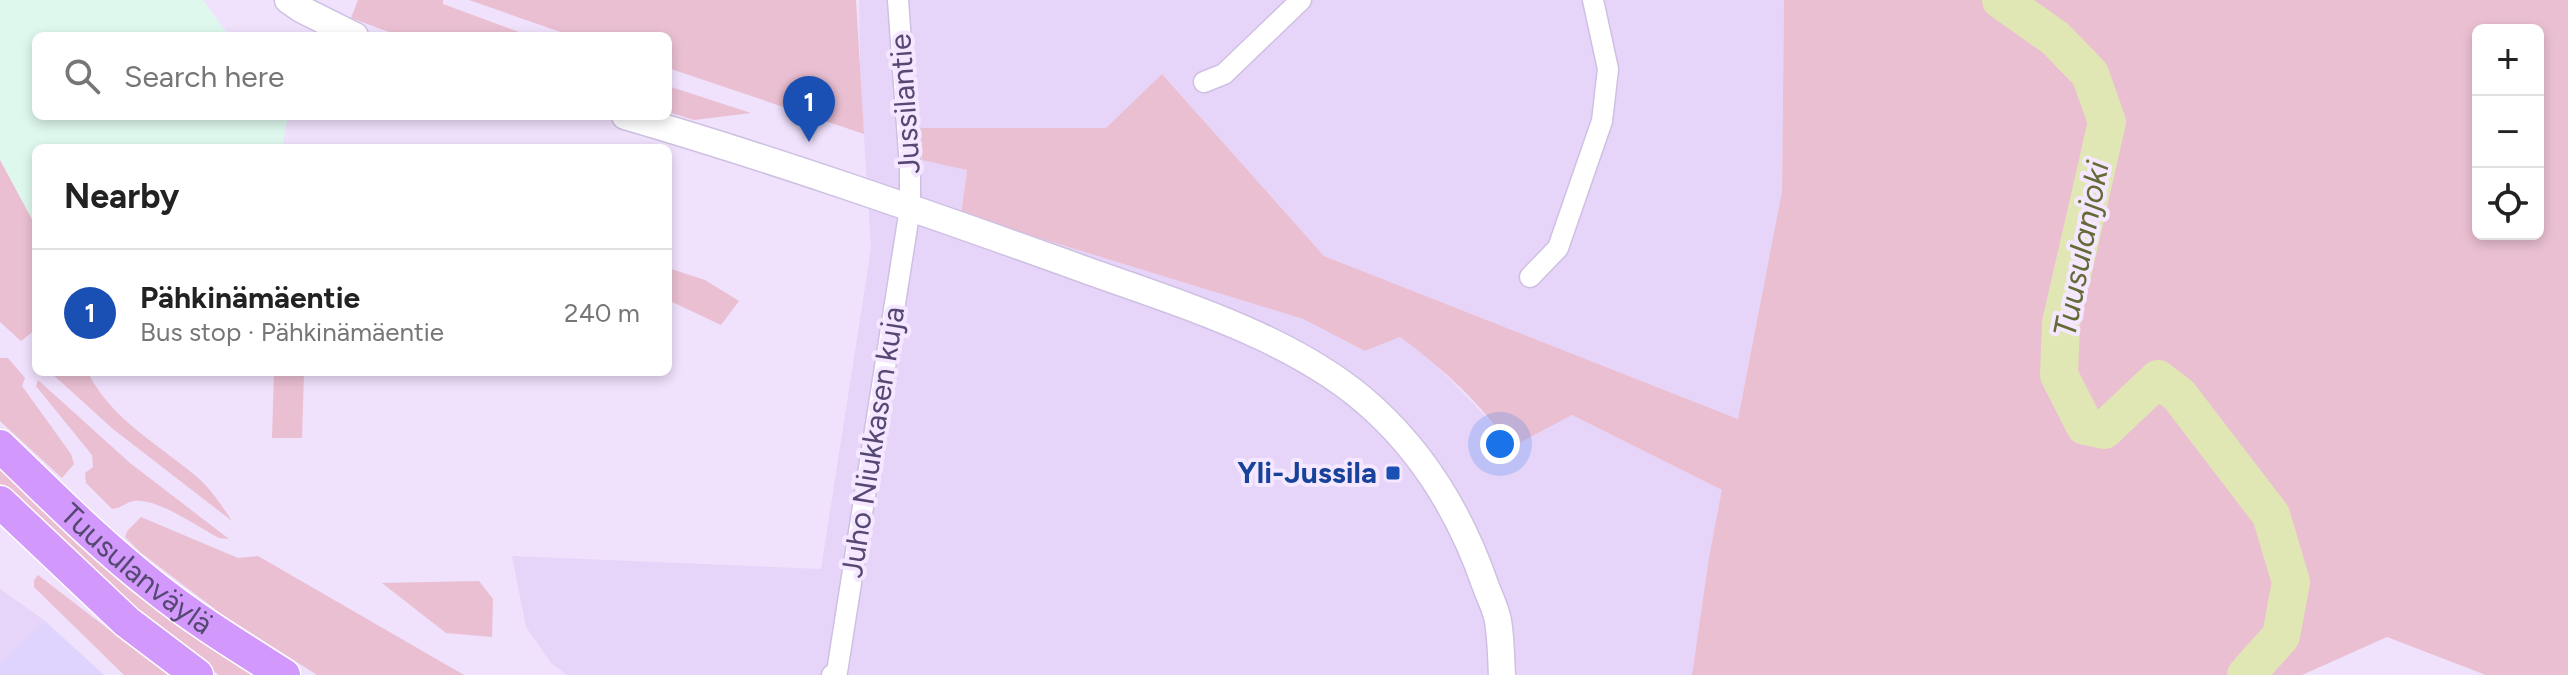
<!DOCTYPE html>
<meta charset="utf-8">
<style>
body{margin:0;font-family:Figtree,sans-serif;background:#f2f2f2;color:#222}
.controls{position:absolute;right:24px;top:24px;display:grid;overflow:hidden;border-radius:12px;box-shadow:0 4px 12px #0003}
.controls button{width:72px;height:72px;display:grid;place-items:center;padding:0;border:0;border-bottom:2px solid #e0e0e0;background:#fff;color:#222;font:40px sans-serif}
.you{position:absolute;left:1500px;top:444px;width:28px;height:28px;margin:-20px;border:6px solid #fff;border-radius:50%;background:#1a73e8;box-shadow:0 0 0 12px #1a73e833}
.badge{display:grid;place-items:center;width:52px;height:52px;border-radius:50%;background:#6144e8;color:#fff;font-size:26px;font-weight:700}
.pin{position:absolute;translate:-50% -66px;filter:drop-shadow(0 2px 4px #0008)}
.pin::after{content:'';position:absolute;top:42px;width:28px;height:24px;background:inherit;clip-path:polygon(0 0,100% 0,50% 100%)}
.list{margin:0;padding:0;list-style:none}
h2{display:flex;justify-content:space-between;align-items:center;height:104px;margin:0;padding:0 32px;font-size:34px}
h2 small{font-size:26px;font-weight:400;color:#767676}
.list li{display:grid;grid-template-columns:52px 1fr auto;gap:24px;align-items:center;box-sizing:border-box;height:128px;padding:0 32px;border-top:2px solid #e0e0e0}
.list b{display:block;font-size:30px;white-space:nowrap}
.list p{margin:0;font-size:26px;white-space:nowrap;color:#767676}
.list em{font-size:26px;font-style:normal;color:#767676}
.icon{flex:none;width:44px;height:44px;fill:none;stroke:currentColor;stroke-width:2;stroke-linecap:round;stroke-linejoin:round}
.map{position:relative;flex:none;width:2568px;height:675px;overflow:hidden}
.search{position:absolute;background:#fff;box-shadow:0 4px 12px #0003;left:32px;top:32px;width:640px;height:88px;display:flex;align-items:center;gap:20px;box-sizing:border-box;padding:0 28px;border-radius:12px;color:#767676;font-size:30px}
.panel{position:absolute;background:#fff;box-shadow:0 4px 12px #0003;left:32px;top:144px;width:640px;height:232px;border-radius:12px}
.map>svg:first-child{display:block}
.residential{fill:#e7d5f9}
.commercial{fill:#ded4fd}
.education{fill:#def8ed}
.green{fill:#eabfd2;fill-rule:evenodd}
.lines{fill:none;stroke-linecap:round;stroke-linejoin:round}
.river{stroke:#e1e6b5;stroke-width:38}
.minor-casing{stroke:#cec0e2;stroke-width:23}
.tertiary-casing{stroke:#cec0e2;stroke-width:29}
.primary-casing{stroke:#fff;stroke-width:35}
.minor{stroke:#fff;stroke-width:20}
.tertiary{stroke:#fff;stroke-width:26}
.primary{stroke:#d298fc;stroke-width:32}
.transit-dot{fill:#1a4fb4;stroke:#f4e7ff;stroke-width:3}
.labels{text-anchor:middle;stroke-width:8;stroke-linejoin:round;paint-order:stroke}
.street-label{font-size:30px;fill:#554873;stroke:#f4e7ff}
.transit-label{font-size:30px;font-weight:bold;fill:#164399;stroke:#f4e7ff;text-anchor:end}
.water-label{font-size:32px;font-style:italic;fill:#656b36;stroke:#f4e7ff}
</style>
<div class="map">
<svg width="2568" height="675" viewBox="0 0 2568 675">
<rect width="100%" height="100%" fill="#f0e1fc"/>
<g class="residential">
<path d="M 859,0 L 1784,0 L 1782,191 L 1738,419 L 1324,256 L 1163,75 L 1106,128 L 919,128 L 967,170 L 961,213 L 1303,319 L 1365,351 L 1400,337 L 1429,358 L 1498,429 L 1510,448 L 1572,415 L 1723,490 L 1709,557 L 1692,675 L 567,675 L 551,663 L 526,627 L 512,556 L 821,569 L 871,249 L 860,70 Z"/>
<path d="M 0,589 L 45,621 L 0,663 Z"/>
</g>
<path class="commercial" d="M 45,621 L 104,675 L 0,675 L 0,663 Z"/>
<path class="education" d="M 0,0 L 203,0 L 229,36 L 36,36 L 36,116 L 288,116 L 282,148 L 36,148 L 36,227 L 0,160 Z"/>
<g class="green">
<path d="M 358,0 L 443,0 L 443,4 L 530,36 L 400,36 L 351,18 Z"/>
<path d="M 469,0 L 856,0 L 864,134 L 668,68 L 668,36 L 572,36 Z"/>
<path d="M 1784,0 L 2568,0 L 2568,675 L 2486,675 L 2387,637 L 2302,675 L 1692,675 L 1709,557 L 1722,490 L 1572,415 L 1510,448 C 1484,405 1441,367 1400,337 L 1365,351 L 1303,319 L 961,214 L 967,170 L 922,160 L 918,128 L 1106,128 L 1162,74 L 1324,256 L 1738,419 L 1782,191 ZM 2478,30 L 2538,30 L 2538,234 L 2478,234 Z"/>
<path d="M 668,86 L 751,113 L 694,120 L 668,112 Z"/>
<path d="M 0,160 L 36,227 L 36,329 L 21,341 L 0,322 Z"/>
<path d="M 668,268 L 705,280 L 739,301 L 721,325 L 668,300 Z"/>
<path d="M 0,358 L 8,358 L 25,378 L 22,386 L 71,454 L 74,464 L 62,478 L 0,421 Z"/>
<path d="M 50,372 L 88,373 C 113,421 157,443 197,477 C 211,489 222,506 232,521 L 113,429 Z"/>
<path d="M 274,372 L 304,372 L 302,438 L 272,438 Z"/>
<path d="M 38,380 L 130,463 L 229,539 L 219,538 C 198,527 152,494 130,502 C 123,505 120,508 112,509 L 86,483 L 85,473 L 93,467 L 92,455 L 36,386 Z"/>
<path d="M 0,469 C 78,549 165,612 256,675 L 219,675 L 139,614 L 0,486 Z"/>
<path d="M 141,517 L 238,558 L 258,556 L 464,675 L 317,675 L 220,613 L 140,552 L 125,537 L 128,530 Z"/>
<path d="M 38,575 L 168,675 L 124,675 L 34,587 L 34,580 Z"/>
<path d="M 479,581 L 493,599 L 492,637 L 446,633 L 382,583 Z"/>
</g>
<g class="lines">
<path class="river" d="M 2001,0 L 2055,38 L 2090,74 L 2107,122 L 2061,323 L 2059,375 L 2085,426 L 2104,430 L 2158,379 L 2179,395 L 2271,515 L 2291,582 L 2281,636 L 2246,675"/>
<g class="minor-casing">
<g id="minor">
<path d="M 1204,82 L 1224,74 L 1301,0"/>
<path d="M 1530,277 L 1558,248 L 1602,121 L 1608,69 L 1593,0"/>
<path d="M 832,675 L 837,672 L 910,208 L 910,167 L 898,0"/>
</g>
</g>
<g class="tertiary-casing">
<g id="tertiary">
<path d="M 288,0 L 301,9 L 355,36"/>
<path d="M 625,116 C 776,160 924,212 1072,265 C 1172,302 1296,336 1375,410 C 1427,458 1463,520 1486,587 C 1490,598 1496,609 1498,621 C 1501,638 1501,657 1502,675"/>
</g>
</g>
<g class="primary-casing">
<g id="primary">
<path id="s1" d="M 0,446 C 50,494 98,543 153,586 C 194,619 240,647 284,675"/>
<path d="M 0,502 L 127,622 L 197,675"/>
</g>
</g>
<use href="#minor" class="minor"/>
<use href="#tertiary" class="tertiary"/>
<use href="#primary" class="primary"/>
</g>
<rect class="transit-dot" x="1385" y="465" width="16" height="16" rx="4"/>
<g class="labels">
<g class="street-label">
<text transform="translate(905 104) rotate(-94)" y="10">Jussilantie</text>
<text transform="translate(873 442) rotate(-81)" y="10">Juho Niukkasen kuja</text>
<text dy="10" stroke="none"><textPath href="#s1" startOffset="184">Tuusulanväylä</textPath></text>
</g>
<g class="transit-label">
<text x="1377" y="483">Yli-Jussila</text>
</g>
<g class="water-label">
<text transform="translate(2081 249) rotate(-79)" y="11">Tuusulanjoki</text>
</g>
</g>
</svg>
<div class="controls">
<button>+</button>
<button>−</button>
<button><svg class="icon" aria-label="locate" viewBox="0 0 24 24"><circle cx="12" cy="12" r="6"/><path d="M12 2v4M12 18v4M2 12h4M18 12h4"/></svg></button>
</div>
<div class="you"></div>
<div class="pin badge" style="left:809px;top:142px;background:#1a4fb4">1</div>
<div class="search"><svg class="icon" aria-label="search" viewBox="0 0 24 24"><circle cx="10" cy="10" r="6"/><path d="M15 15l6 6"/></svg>Search here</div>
<section class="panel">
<h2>Nearby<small></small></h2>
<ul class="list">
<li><span class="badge" style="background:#1a4fb4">1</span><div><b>Pähkinämäentie</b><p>Bus stop · Pähkinämäentie</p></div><em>240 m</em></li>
</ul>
</section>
</div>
